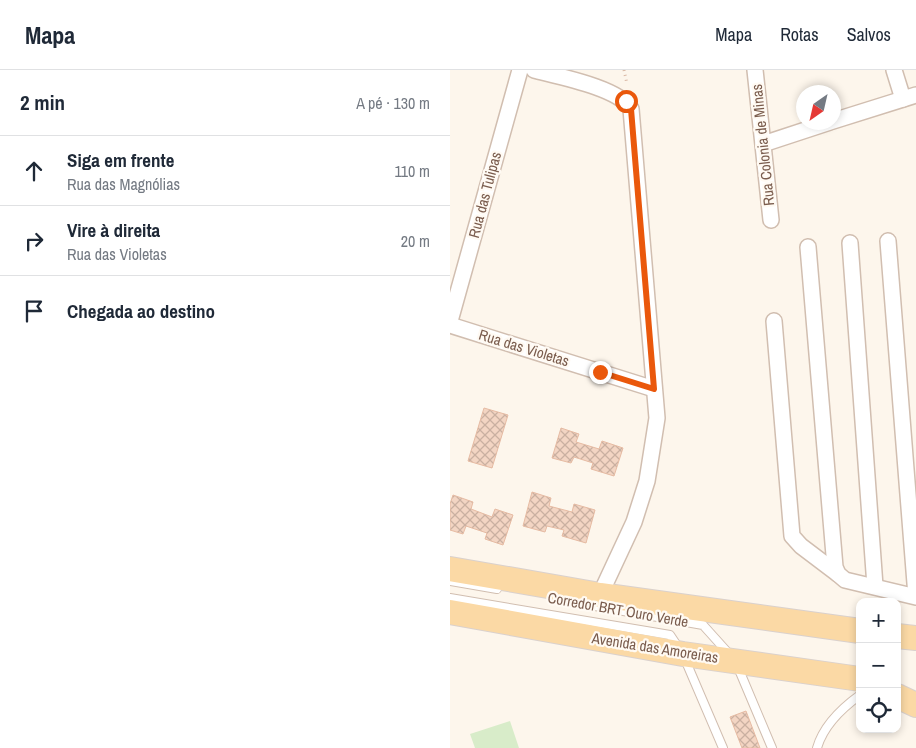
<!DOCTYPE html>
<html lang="pt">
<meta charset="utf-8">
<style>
body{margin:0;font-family:"Archivo Narrow",sans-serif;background:#f6f6f7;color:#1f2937}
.controls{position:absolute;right:15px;bottom:15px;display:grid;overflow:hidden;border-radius:10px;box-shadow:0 2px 8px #0003}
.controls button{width:45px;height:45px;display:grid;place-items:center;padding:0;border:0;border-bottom:1px solid #e0e1e3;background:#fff;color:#1f2937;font:25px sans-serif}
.compass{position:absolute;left:346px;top:15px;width:45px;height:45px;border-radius:50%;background:#fff;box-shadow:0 2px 8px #0003;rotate:214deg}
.stop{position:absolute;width:15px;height:15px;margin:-11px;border:4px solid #ea580c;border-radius:50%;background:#fff}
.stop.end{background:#ea580c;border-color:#fff;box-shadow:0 1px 5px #0008}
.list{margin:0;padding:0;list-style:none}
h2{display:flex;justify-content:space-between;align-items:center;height:65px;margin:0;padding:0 20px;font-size:21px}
h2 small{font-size:16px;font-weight:400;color:#747a83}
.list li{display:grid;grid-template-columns:32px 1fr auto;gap:15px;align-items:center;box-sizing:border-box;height:70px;padding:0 20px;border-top:1px solid #e0e1e3}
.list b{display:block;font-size:19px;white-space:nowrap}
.list p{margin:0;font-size:16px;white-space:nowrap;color:#747a83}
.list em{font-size:16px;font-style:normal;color:#747a83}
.icon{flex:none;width:28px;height:28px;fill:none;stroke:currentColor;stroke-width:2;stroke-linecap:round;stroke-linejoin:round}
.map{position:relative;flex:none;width:466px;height:678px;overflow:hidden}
header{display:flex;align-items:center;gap:30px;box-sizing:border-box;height:70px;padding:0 25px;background:#fff;border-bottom:1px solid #e0e1e3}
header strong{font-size:24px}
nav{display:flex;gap:28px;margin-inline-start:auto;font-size:18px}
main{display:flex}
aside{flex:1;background:#fff}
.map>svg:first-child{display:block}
.pitch{fill:#d8ecc9}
.building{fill:url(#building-cross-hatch);stroke:#e6bba3}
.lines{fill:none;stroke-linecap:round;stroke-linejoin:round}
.service-casing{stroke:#d1beb0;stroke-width:10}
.minor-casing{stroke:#d1beb0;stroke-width:18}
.primary-casing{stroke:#dad1cd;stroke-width:26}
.path{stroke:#d9b8a5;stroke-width:3;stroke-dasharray:1 4;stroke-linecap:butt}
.service{stroke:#fff;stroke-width:8}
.minor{stroke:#fff;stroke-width:15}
.primary{stroke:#fbd9a5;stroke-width:24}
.route{stroke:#ea580c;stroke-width:6}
.labels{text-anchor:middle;stroke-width:4.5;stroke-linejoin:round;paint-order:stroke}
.street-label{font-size:15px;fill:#7a5c4d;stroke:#fffaf3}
</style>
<header>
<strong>Mapa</strong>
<nav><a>Mapa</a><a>Rotas</a><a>Salvos</a></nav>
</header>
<main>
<aside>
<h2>2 min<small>A pé · 130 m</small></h2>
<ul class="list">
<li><svg class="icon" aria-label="ahead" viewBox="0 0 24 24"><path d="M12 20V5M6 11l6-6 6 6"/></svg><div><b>Siga em frente</b><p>Rua das Magnólias</p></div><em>110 m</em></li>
<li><svg class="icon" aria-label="right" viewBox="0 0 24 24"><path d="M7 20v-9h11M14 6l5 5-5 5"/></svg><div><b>Vire à direita</b><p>Rua das Violetas</p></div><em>20 m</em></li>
<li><svg class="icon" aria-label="arrive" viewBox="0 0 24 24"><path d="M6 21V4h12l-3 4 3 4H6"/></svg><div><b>Chegada ao destino</b></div></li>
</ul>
</aside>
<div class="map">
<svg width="466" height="678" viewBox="0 0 466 678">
<defs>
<pattern id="building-cross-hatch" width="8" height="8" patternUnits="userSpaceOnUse" patternTransform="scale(1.25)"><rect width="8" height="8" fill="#f3d5c3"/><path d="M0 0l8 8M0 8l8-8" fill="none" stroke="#cab0a1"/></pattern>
</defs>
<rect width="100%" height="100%" fill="#fdf6ec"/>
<path class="pitch" d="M 60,651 L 69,678 L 25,678 L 20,664 Z"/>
<g class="building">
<path d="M 34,338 L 58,345 L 42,398 L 18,391 Z"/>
<path d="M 111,358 L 129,364 L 126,372 L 149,379 L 152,371 L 173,378 L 164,406 L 141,399 L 143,393 L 124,387 L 121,393 L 102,388 Z"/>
<path d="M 82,422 L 101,428 L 99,436 L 122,442 L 124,434 L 145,440 L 136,473 L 112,466 L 114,460 L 97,456 L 95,462 L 73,456 Z"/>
<path d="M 3,425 L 23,432 L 21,439 L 42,447 L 45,439 L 63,445 L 53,475 L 35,469 L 37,463 L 16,456 L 13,464 L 0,460 L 0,434 Z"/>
<path d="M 296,641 L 310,678 L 292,678 L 280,647 Z"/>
</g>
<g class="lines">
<g class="service-casing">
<g id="service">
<path d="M 0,511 L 47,519"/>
<path d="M 0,528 L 220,565 L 228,577"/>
<path d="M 145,536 L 253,555 L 280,585"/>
<path d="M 234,587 L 273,678"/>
<path d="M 287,595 L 322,678"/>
<path d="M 367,678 C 373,657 392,638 410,625"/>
</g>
</g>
<g class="minor-casing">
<g id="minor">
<path d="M 84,0 C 107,6 170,18 181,39 L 207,348 L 197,411 L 184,452 L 150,525"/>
<path d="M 305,0 L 321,150"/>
<path d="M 444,0 L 453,29"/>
<path d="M 383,51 L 466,25"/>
<path d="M 313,74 L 380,52"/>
<path d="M 438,171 L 466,526"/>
<path d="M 400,173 L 425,516"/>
<path d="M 358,177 L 385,497 L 388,504 L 395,510 L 466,527"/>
<path d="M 0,251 L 70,0"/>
<path d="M 324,251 L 342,466 L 351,476 L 388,504"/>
<path d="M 0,255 L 204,319"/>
</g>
</g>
<g class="primary-casing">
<g id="primary">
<path d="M 0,499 L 150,525 L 410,561"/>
<path d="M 0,542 L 233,584 L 410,609"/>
<path d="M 447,566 L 466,568"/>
<path d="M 447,626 L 466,635"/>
</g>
</g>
<path class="path" d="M 174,0 L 177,14"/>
<use href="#service" class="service"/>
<use href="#minor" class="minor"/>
<use href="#primary" class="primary"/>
</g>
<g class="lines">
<path class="route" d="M 150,302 L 204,319 L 181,39 L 176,31"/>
</g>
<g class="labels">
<g class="street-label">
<text transform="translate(313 75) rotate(-96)" y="5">Rua Colonia de Minas</text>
<text transform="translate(35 125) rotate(-75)" y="5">Rua das Tulipas</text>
<text transform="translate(74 278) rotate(17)" y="5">Rua das Violetas</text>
<text transform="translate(168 540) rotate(10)" y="5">Corredor BRT Ouro Verde</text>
<text transform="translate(205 578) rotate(9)" y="5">Avenida das Amoreiras</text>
</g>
</g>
</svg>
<div class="controls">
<button>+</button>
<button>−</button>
<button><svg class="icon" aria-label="locate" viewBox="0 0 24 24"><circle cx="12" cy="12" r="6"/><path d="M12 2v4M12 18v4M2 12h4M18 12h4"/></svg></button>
</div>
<svg class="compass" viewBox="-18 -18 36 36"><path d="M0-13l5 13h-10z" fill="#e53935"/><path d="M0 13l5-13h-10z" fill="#747a83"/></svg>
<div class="stop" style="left:176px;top:31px"></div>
<div class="stop end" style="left:150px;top:302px"></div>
</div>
</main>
